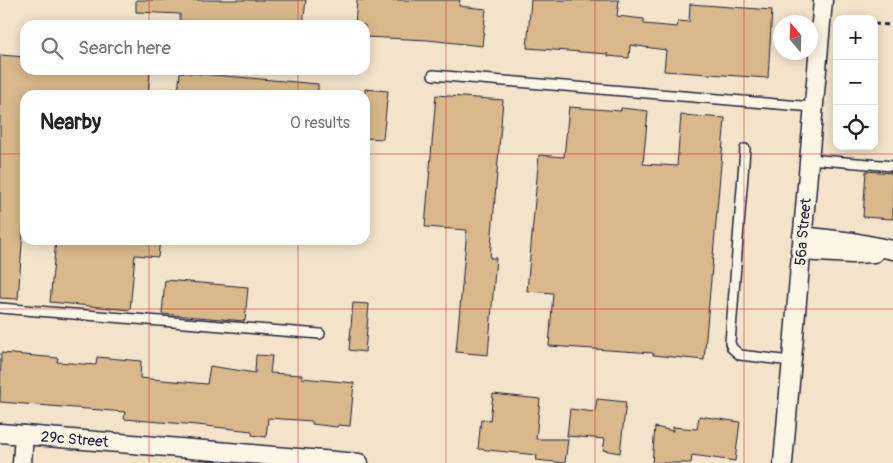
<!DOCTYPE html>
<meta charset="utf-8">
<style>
body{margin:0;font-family:Pangolin,sans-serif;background:#f6f6f6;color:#222}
.controls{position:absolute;right:15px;top:15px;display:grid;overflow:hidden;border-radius:10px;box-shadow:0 2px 12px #0003}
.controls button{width:45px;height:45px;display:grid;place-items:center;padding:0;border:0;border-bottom:1px solid #e0e0e0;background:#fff;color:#222;font:25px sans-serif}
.compass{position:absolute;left:773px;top:15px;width:45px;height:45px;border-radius:50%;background:#fff;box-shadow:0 2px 12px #0003;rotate:341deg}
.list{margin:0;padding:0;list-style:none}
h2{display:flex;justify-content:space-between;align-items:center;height:65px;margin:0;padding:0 20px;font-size:21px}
h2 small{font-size:16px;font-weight:400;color:#767676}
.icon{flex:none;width:28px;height:28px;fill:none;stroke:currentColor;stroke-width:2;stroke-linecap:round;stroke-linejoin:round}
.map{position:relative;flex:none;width:893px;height:463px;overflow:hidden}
.search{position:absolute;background:#fff;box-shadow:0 2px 12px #0003;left:20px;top:20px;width:350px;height:55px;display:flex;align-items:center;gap:12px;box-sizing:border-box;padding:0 18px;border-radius:15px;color:#767676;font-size:19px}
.panel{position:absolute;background:#fff;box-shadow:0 2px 12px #0003;left:20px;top:90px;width:350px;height:155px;border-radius:15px}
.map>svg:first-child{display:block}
.building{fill:#d9b88b;stroke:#22223b}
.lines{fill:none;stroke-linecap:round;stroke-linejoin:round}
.service-casing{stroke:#22223b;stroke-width:12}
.minor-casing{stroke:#22223b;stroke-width:21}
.path{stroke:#22223b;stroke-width:3;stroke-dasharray:5 4;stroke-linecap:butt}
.service{stroke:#fcf5e5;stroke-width:9}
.minor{stroke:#fcf5e5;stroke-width:18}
.grid{fill:none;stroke:#d62828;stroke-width:1;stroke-opacity:0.55}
.labels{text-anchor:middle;stroke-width:4.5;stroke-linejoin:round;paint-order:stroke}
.street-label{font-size:15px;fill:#22223b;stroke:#fcf5e5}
</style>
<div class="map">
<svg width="893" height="463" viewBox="0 0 893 463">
<rect width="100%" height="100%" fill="#f2e3ca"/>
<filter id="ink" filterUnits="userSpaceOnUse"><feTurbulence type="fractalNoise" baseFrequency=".02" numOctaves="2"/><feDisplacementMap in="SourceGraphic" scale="10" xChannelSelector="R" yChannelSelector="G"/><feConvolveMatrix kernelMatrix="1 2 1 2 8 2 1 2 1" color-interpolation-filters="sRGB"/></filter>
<g filter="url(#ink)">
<g class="building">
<path d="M 136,0 L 306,0 L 303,25 L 232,25 L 180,21 L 180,14 L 136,12 Z"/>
<path d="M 357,0 L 460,0 L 459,6 L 486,9 L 482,46 L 428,40 L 365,37 L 365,25 L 355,25 Z"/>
<path d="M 531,0 L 619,0 L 617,16 L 644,19 L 644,24 L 677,27 L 678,21 L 689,22 L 690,4 L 772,10 L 768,78 L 664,71 L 666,50 L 630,45 L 629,58 L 608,56 L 608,54 L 527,48 Z"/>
<path d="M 0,55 L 25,57 L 25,70 L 150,70 L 148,95 L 25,95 L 25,203 L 18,299 L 0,298 Z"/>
<path d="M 180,72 L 318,84 L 318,95 L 178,95 Z"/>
<path d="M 365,89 L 388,91 L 383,139 L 365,138 Z"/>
<path d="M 436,95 L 503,100 L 490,258 L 496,258 L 488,355 L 456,352 L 467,230 L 425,227 Z"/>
<path d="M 569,107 L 621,111 L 621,108 L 648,111 L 643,164 L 677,166 L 681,115 L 725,118 L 704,360 L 653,355 L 653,353 L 549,346 L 553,293 L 527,291 L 539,155 L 564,157 Z"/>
<path d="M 866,171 L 893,173 L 893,219 L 863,217 Z"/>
<path d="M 56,240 L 82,242 L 82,240 L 160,240 L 158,257 L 135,255 L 130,310 L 50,302 Z"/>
<path d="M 165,280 L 248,287 L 245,321 L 162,314 Z"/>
<path d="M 353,303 L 369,304 L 365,352 L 349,350 Z"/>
<path d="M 1,353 L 58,358 L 57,362 L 96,365 L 97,357 L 141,361 L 140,378 L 207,384 L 210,366 L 255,373 L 256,355 L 272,356 L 270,373 L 302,375 L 302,378 L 354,383 L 350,426 L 338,425 L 337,427 L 312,424 L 312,421 L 268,418 L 266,437 L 252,435 L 252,431 L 197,425 L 124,419 L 125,412 L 0,402 Z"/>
<path d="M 493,394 L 540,399 L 536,439 L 568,439 L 565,463 L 536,460 L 537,455 L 478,449 L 481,419 L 490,421 Z"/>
<path d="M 597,399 L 626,402 L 620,453 L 603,450 L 605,439 L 567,436 L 570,409 L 595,412 Z"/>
<path d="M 699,416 L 740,422 L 735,461 L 692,455 L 691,463 L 652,463 L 655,427 L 673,431 L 673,427 L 697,429 Z"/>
</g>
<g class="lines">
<g class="service-casing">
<g id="service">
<path d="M 433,75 L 813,107"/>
<path d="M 745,149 L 730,343 L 732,348 L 740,355 L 791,361"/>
<path d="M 809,159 L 893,166"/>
<path d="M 0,308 L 320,334"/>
</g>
</g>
<g class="minor-casing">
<g id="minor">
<path d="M 802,236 L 853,242 L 893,250"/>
<path d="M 800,251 L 852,254 L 874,253"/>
<path id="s1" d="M 0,433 L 359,463"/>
<path d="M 22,463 L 24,435"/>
<path id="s2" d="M 783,463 L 823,0"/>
</g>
</g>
<path class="path" d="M 874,24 L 893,25"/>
<use href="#service" class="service"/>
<use href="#minor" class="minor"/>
</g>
</g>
<path class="grid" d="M 149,0 L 149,25M 298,0 L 298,25M 446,0 L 446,463M 595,0 L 595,463M 744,0 L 744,463M 149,70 L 149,95M 298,70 L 298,95M 0,154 L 25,154M 365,154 L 893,154M 149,240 L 149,463M 298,240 L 298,463M 0,309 L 893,309"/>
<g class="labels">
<g class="street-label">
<text dy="5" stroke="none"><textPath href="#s2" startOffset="232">56a Street</textPath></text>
<text dy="5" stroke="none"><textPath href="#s1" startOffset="75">29c Street</textPath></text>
</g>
</g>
</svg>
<div class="controls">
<button>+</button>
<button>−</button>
<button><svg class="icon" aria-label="locate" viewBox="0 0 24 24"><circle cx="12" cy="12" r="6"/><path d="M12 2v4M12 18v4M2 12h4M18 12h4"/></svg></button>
</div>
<svg class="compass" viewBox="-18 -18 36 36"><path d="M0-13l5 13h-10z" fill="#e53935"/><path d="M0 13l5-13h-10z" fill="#767676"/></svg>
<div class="search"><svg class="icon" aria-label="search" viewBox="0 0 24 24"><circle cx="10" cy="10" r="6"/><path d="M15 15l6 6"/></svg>Search here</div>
<section class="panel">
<h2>Nearby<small>0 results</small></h2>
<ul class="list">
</ul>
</section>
</div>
